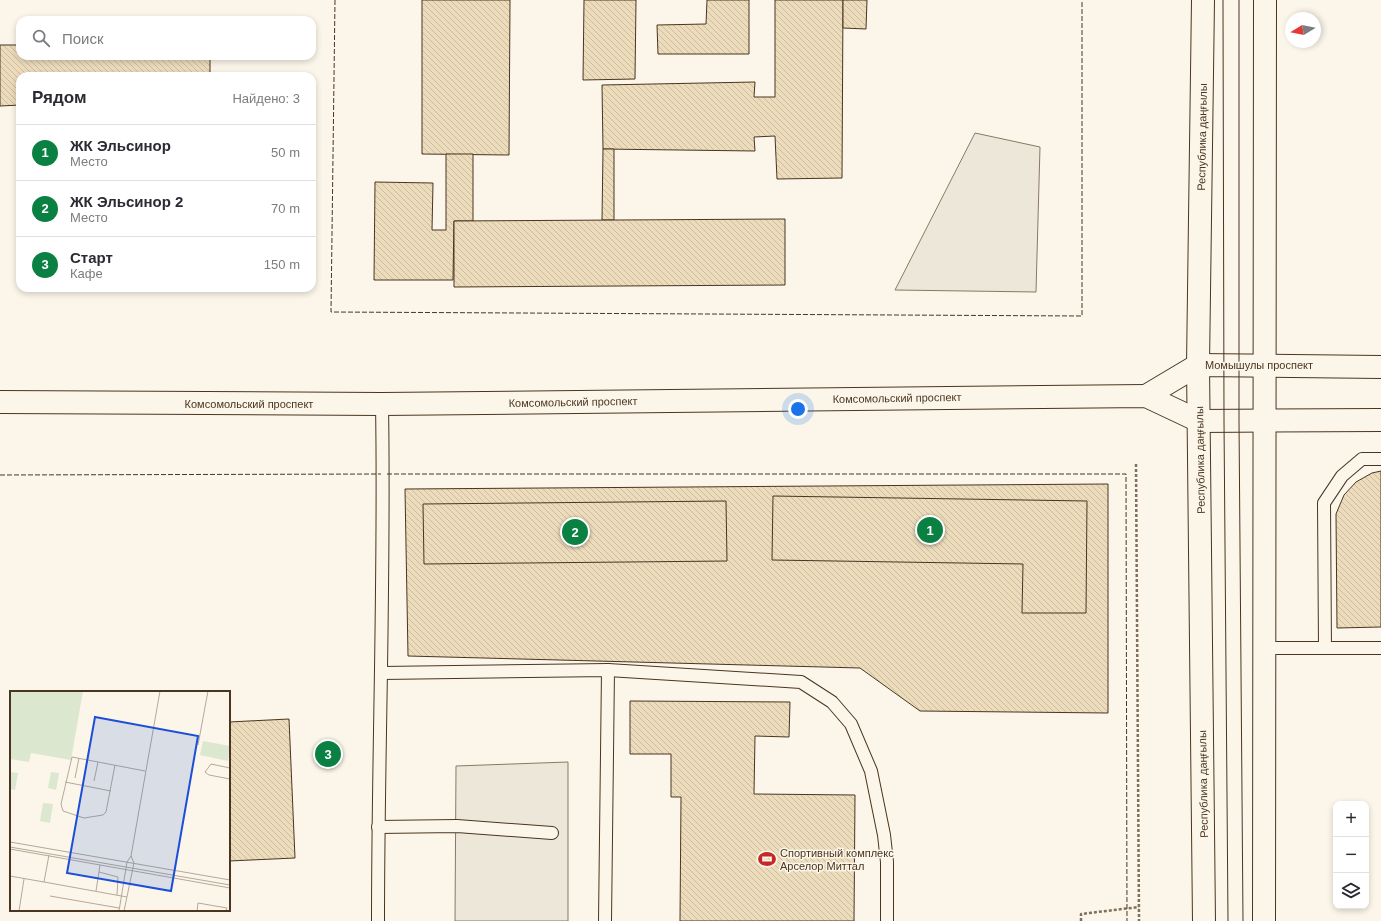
<!DOCTYPE html>
<html lang="ru">
<meta charset="utf-8">
<style>
body{margin:0;font-family:Arial,sans-serif;background:#f7f7f7;color:#2b2b33}
.controls{position:absolute;right:12px;bottom:12px;display:grid;overflow:hidden;border-radius:8px;box-shadow:0 2px 6px #0003}
.controls button{width:36px;height:36px;display:grid;place-items:center;padding:0;border:0;border-bottom:1px solid #e1e1e2;background:#fff;color:#2b2b33;font:20px sans-serif}
.compass{position:absolute;left:1285px;top:12px;width:36px;height:36px;border-radius:50%;background:#fff;box-shadow:0 2px 6px #0003;rotate:260deg}
.you{position:absolute;left:798px;top:409px;width:14px;height:14px;margin:-10px;border:3px solid #fff;border-radius:50%;background:#1a73e8;box-shadow:0 0 0 6px #1a73e833}
.badge{display:grid;place-items:center;width:26px;height:26px;border-radius:50%;background:#0b8043;color:#fff;font-size:13px;font-weight:700}
.pin{position:absolute;translate:-50% -50%;border:2px solid #fff;box-shadow:0 1px 4px #0006}
.list{margin:0;padding:0;list-style:none}
h2{display:flex;justify-content:space-between;align-items:center;height:52px;margin:0;padding:0 16px;font-size:17px}
h2 small{font-size:13px;font-weight:400;color:#7c7c81}
.list li{display:grid;grid-template-columns:26px 1fr auto;gap:12px;align-items:center;box-sizing:border-box;height:56px;padding:0 16px;border-top:1px solid #e1e1e2}
.list b{display:block;font-size:15px;white-space:nowrap}
.list p{margin:0;font-size:13px;white-space:nowrap;color:#7c7c81}
.list em{font-size:13px;font-style:normal;color:#7c7c81}
.icon{flex:none;width:22px;height:22px;fill:none;stroke:currentColor;stroke-width:2;stroke-linecap:round;stroke-linejoin:round}
.map{position:relative;flex:none;width:1381px;height:921px;overflow:hidden}
.search{position:absolute;background:#fff;box-shadow:0 2px 6px #0003;left:16px;top:16px;width:300px;height:44px;display:flex;align-items:center;gap:10px;box-sizing:border-box;padding:0 14px;border-radius:12px;color:#7c7c81;font-size:15px}
.panel{position:absolute;background:#fff;box-shadow:0 2px 6px #0003;left:16px;top:72px;width:300px;height:220px;border-radius:12px}
.map>svg:first-child{display:block}
.parking{fill:#ede7d9;stroke:#887966}
.building{fill:url(#building-back-hatch);stroke:#4a3520}
.lines{fill:none;stroke-linecap:round;stroke-linejoin:round}
.service-casing{stroke:#4a3520;stroke-width:14}
.tertiary-casing{stroke:#4a3520;stroke-width:24}
.secondary-casing{stroke:#4a3520;stroke-width:24}
.path{stroke:#7f6f5c;stroke-width:2.5;stroke-dasharray:3 2;stroke-linecap:butt}
.service{stroke:#fbf6e9;stroke-width:12}
.tertiary{stroke:#fbf6e9;stroke-width:22}
.secondary{stroke:#fbf6e9;stroke-width:22}
.tram{stroke:#4a3520;stroke-width:1}
.fence{stroke:#4a3520;stroke-width:1;stroke-dasharray:5 2;stroke-linecap:butt}
.labels{text-anchor:middle;stroke-width:3;stroke-linejoin:round;paint-order:stroke}
.street-label{font-size:11px;fill:#4a3520;stroke:#fbf6e9}
.poi-label{font-size:11px;fill:#4a3520;stroke:#fbf6e9;text-anchor:start}
.inset-road{fill:none;stroke:#b4a999;stroke-width:1}
.view{fill:#1d4ed8;fill-opacity:0.15;stroke:#1d4ed8;stroke-width:2}
.inset-edge{fill:none;stroke:#4a3520;stroke-width:2}
</style>
<div class="map">
<svg width="1381" height="921" viewBox="0 0 1381 921">
<defs>
<pattern id="building-back-hatch" width="6" height="6" patternUnits="userSpaceOnUse"><rect width="6" height="6" fill="#ecdcbc"/><path d="M-1 5l2 2M0 0l6 6M5-1l2 2" fill="none" stroke="#ccbda1"/></pattern>
</defs>
<rect width="100%" height="100%" fill="#fbf6e9"/>
<g class="parking">
<path d="M 975,133 L 1040,147 L 1036,292 L 895,290 Z"/>
<path d="M 568,762 L 568,921 L 455,921 L 456,766 Z"/>
</g>
<g class="building">
<path d="M 422,0 L 510,0 L 509,155 L 422,154 Z"/>
<path d="M 584,0 L 636,0 L 635,79 L 583,80 Z"/>
<path d="M 707,0 L 749,0 L 749,54 L 658,54 L 657,25 L 706,24 Z"/>
<path d="M 775,0 L 843,0 L 842,178 L 777,179 L 775,136 L 754,137 L 755,151 L 603,149 L 602,85 L 755,82 L 754,97 L 775,97 Z"/>
<path d="M 843,0 L 867,0 L 866,29 L 843,28 Z"/>
<path d="M 0,45 L 20,45 L 20,56 L 210,56 L 210,76 L 20,76 L 20,105 L 0,106 Z"/>
<path d="M 603,149 L 614,149 L 614,220 L 602,220 Z"/>
<path d="M 446,154 L 473,154 L 473,221 L 454,221 L 453,280 L 374,280 L 375,182 L 433,183 L 432,230 L 446,230 Z"/>
<path d="M 785,219 L 785,285 L 454,287 L 454,221 Z"/>
<path d="M 1381,471 L 1381,627 L 1337,628 L 1336,514 L 1344,495 L 1356,482 L 1372,473 Z"/>
<path d="M 1108,484 L 1108,713 L 920,711 L 860,668 L 408,656 L 405,489 Z"/>
<path d="M 773,496 L 1087,501 L 1086,613 L 1022,613 L 1023,564 L 772,560 Z"/>
<path d="M 726,501 L 727,561 L 424,564 L 423,504 Z"/>
<path d="M 630,701 L 790,702 L 789,737 L 755,736 L 754,794 L 855,795 L 854,921 L 680,921 L 681,797 L 671,797 L 671,754 L 630,754 Z"/>
<path d="M 289,719 L 295,858 L 229,861 L 229,722 Z"/>
</g>
<g class="lines">
<g class="service-casing">
<g id="service">
<path d="M 1265,648 L 1381,648"/>
<path d="M 1325,648 L 1324,503 L 1342,476 L 1362,459 L 1381,459"/>
<path d="M 382,673 L 608,670 L 801,682 L 832,702 L 851,724 L 871,771 L 884,835 L 887,862 L 887,921"/>
<path d="M 378,827 L 457,826 L 552,833"/>
<path d="M 378,921 C 378,749 385,577 382,404"/>
<path d="M 605,921 L 608,670"/>
</g>
</g>
<g class="tertiary-casing">
<g id="tertiary">
<path d="M 1146,396 L 1198,365 L 1381,367"/>
<path d="M 0,402 L 382,404 L 1146,396 L 1199,421 L 1381,420"/>
</g>
</g>
<g class="secondary-casing">
<g id="secondary">
<path d="M 1203,0 L 1198,365 L 1204,921"/>
<path d="M 1264,921 L 1265,0"/>
</g>
</g>
<g class="path">
<path d="M 1136,464 L 1139,921"/>
<path d="M 1081,921 L 1081,914 L 1139,907"/>
</g>
<use href="#service" class="service"/>
<use href="#tertiary" class="tertiary"/>
<use href="#secondary" class="secondary"/>
<g class="tram">
<path d="M 1223,0 L 1224,421 L 1228,921"/>
<path d="M 1239,0 L 1239,421 L 1243,921"/>
</g>
<g class="fence">
<path d="M 335,0 L 331,312 L 1082,316 L 1082,0"/>
<path d="M 387,474 L 1126,474 L 1127,921"/>
<path d="M 0,475 L 381,474"/>
</g>
</g>
<defs>
<g id="stadium-bare" transform="scale(1.38)"><path d="M0-5a6.5 5 0 1 0 0 10a6.5 5 0 1 0 0-10ZM-3.5-1.8h7v3.6h-7Z" fill="#c62828" stroke="#fbf6e9" stroke-width="2.5" paint-order="stroke"/></g>
</defs>
<g fill-rule="evenodd">
<use href="#stadium-bare" x="767" y="859"/>
</g>
<g class="labels">
<g class="street-label">
<text transform="translate(1202 137) rotate(-89)" y="4">Республика даңғылы</text>
<text x="1259" y="369">Момышулы проспект</text>
<text transform="translate(897 398) rotate(-1)" y="4">Комсомольский проспект</text>
<text transform="translate(573 402) rotate(-1)" y="4">Комсомольский проспект</text>
<text x="249" y="408">Комсомольский проспект</text>
<text transform="translate(1200 460) rotate(-91)" y="4">Республика даңғылы</text>
<text transform="translate(1203 784) rotate(-91)" y="4">Республика даңғылы</text>
</g>
<g class="poi-label">
<text x="780" y="857">Спортивный комплекс<tspan x="780" dy="13">Арселор Миттал</tspan></text>
</g>
</g>
<g transform="translate(10 691)">
<rect width="220" height="220" fill="#fbf6e9"/>
<path d="M 0,0 L 73,0 L 61,69 L 21,62 L 19,71 L 0,68 ZM 193,50 L 220,55 L 218,70 L 190,64 ZM 0,81 L 8,82 L 5,99 L 0,98 ZM 41,81 L 49,82 L 46,99 L 38,97 ZM 33,112 L 43,113 L 40,132 L 30,130 Z" fill="#dce7d0"/>
<path class="inset-road" d="M 188,54 L 198,0M 105,74 L 96,121 L 93,124 L 74,127 L 53,120 L 51,113 L 62,66 L 135,80M 220,77 L 201,73 L 195,81 L 199,84 L 220,88M 65,87 L 69,67M 84,90 L 88,71M 55,91 L 101,100M 0,151 L 220,189M 0,156 L 220,194M 0,158 L 220,197M 39,164 L 34,191 L 117,206M 89,181 L 108,186 L 107,204M 0,185 L 34,191M 86,200 L 90,174M 40,205 L 109,217M 9,220 L 14,188M 109,220 L 117,171 L 121,165 L 150,0M 114,220 L 124,172 L 121,165M 187,220 L 188,212 L 217,217 L 216,220"/>
<path class="view" d="M 85,26 L 188,45 L 161,200 L 57,182 Z"/>
<rect width="220" height="220" class="inset-edge"/>
</g>
</svg>
<div class="controls">
<button>+</button>
<button>−</button>
<button><svg class="icon" aria-label="layers" viewBox="0 0 24 24"><path d="M12 4l9 5-9 5-9-5zM3 14l9 5 9-5"/></svg></button>
</div>
<svg class="compass" viewBox="-18 -18 36 36"><path d="M0-13l5 13h-10z" fill="#e53935"/><path d="M0 13l5-13h-10z" fill="#7c7c81"/></svg>
<div class="you"></div>
<div class="pin badge" style="left:930px;top:530px">1</div>
<div class="pin badge" style="left:575px;top:532px">2</div>
<div class="pin badge" style="left:328px;top:754px">3</div>
<div class="search"><svg class="icon" aria-label="search" viewBox="0 0 24 24"><circle cx="10" cy="10" r="6"/><path d="M15 15l6 6"/></svg>Поиск</div>
<section class="panel">
<h2>Рядом<small>Найдено: 3</small></h2>
<ul class="list">
<li><span class="badge">1</span><div><b>ЖК Эльсинор</b><p>Место</p></div><em>50 m</em></li>
<li><span class="badge">2</span><div><b>ЖК Эльсинор 2</b><p>Место</p></div><em>70 m</em></li>
<li><span class="badge">3</span><div><b>Старт</b><p>Кафе</p></div><em>150 m</em></li>
</ul>
</section>
</div>
